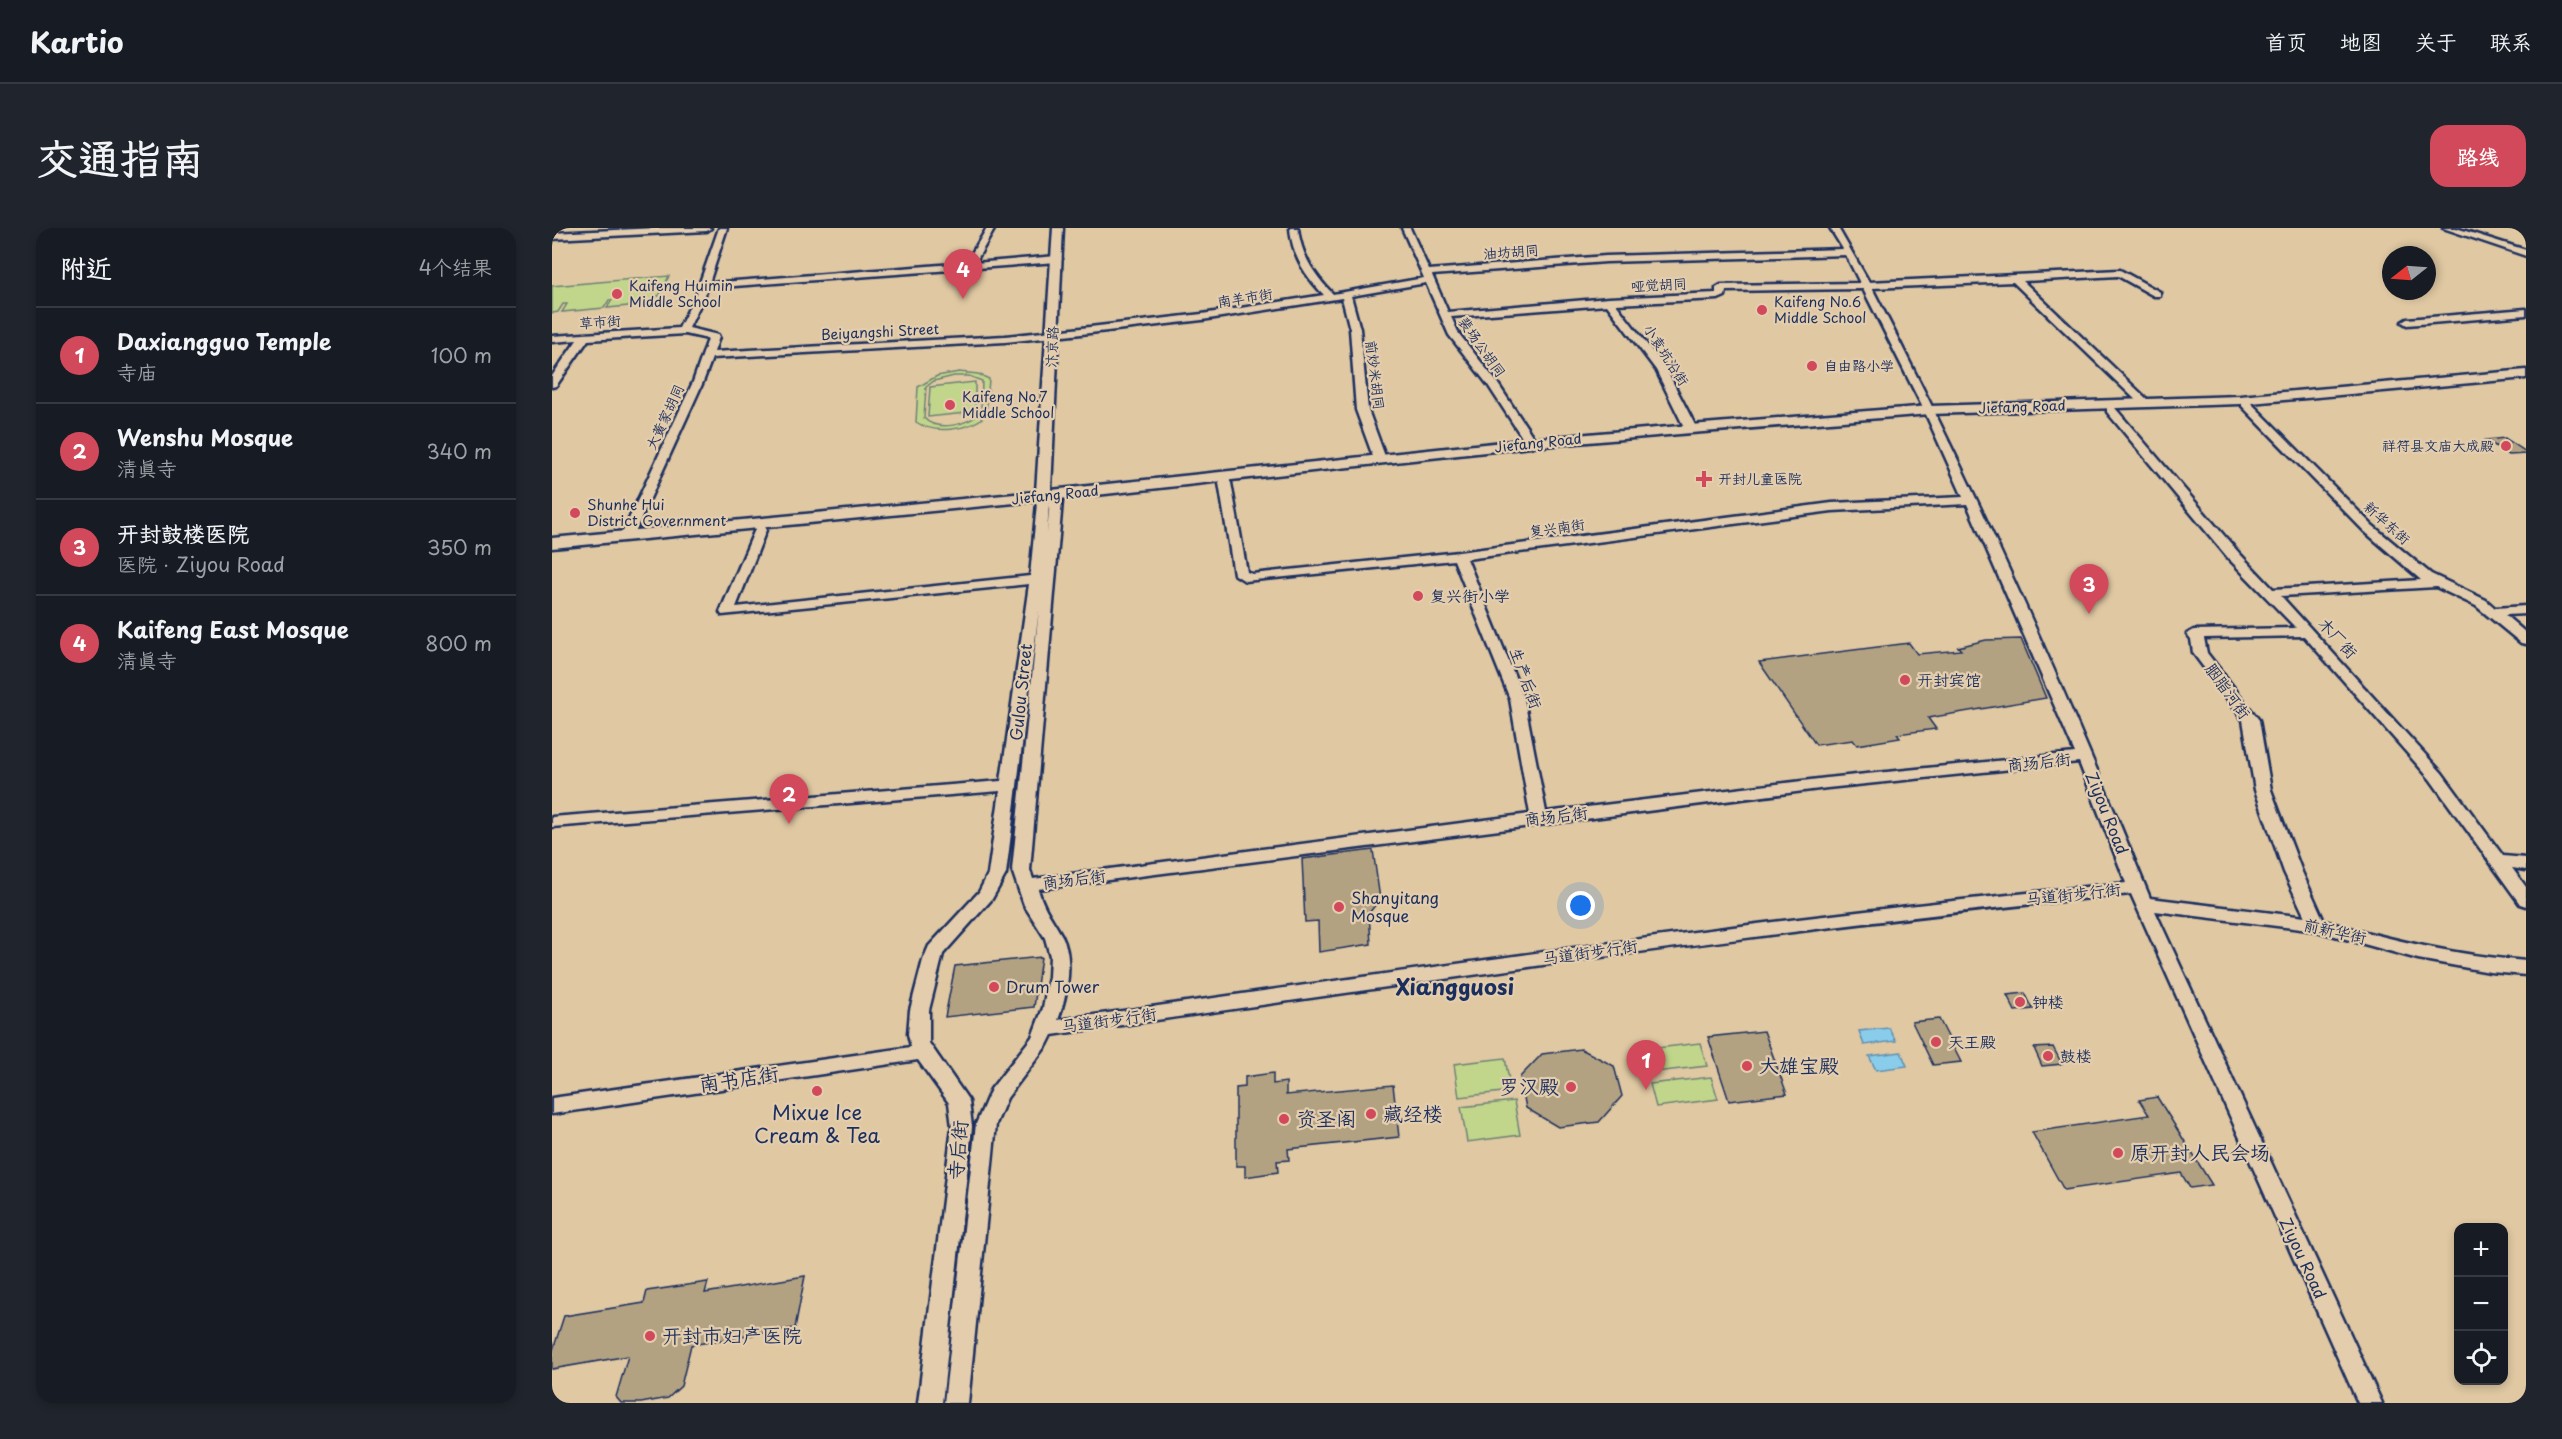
<!DOCTYPE html>
<html lang="zh">
<meta charset="utf-8">
<style>
body{margin:0;font-family:"Playpen Sans","LXGW WenKai TC",sans-serif;background:#20242c;color:#f1f3f6}
.controls{position:absolute;right:18px;bottom:18px;display:grid;overflow:hidden;border-radius:12px;box-shadow:0 3px 9px #0003}
.controls button{width:54px;height:54px;display:grid;place-items:center;padding:0;border:0;border-bottom:2px solid #363941;background:#171b24;color:#f1f3f6;font:30px sans-serif}
.compass{position:absolute;left:1830px;top:18px;width:54px;height:54px;border-radius:50%;background:#171b24;box-shadow:0 3px 9px #0003;rotate:253deg}
.you{position:absolute;left:1029px;top:678px;width:21px;height:21px;margin:-15px;border:4px solid #fff;border-radius:50%;background:#1a73e8;box-shadow:0 0 0 9px #1a73e833}
.badge{display:grid;place-items:center;width:39px;height:39px;border-radius:50%;background:#d1495b;color:#fff;font-size:20px;font-weight:700}
.pin{position:absolute;translate:-50% -50px;filter:drop-shadow(0 2px 3px #0008)}
.pin::after{content:'';position:absolute;top:32px;width:21px;height:18px;background:inherit;clip-path:polygon(0 0,100% 0,50% 100%)}
.list{margin:0;padding:0;list-style:none}
h2{display:flex;justify-content:space-between;align-items:center;height:78px;margin:0;padding:0 24px;font-size:26px}
h2 small{font-size:20px;font-weight:400;color:#9ea1a6}
.list li{display:grid;grid-template-columns:39px 1fr auto;gap:18px;align-items:center;box-sizing:border-box;height:96px;padding:0 24px;border-top:2px solid #363941}
.list b{display:block;font-size:22px;white-space:nowrap}
.list p{margin:0;font-size:20px;white-space:nowrap;color:#9ea1a6}
.list em{font-size:20px;font-style:normal;color:#9ea1a6}
.icon{flex:none;width:33px;height:33px;fill:none;stroke:currentColor;stroke-width:2;stroke-linecap:round;stroke-linejoin:round}
.map{position:relative;flex:none;width:1974px;height:1175px;overflow:hidden;border-radius:18px}
header{display:flex;align-items:center;gap:36px;box-sizing:border-box;height:84px;padding:0 30px;background:#171b24;border-bottom:2px solid #363941}
header strong{font-size:28px}
nav{display:flex;gap:33px;margin-inline-start:auto;font-size:21px}
.intro{display:flex;align-items:center;justify-content:space-between;box-sizing:border-box;height:144px;padding:0 36px}
h1{margin:0;font-size:42px}
.button{padding:15px 27px;border-radius:18px;background:#d1495b;color:#fff;font-size:21px;font-weight:700}
main{display:flex;gap:36px;padding:0 36px}
aside{flex:1;background:#171b24;border-radius:18px;box-shadow:0 3px 9px #0003}
.map>svg:first-child{display:block}
.green{fill:#c1d68b;stroke:#6e8274;stroke-width:1.5;fill-rule:evenodd}
.water{fill:#89cdea;stroke:#5d8eb2;stroke-width:1.5}
.building{fill:#b3a282;stroke:#1b2f5e;stroke-width:1.5}
.lines{fill:none;stroke-linecap:round;stroke-linejoin:round}
.minor-casing{stroke:#1b2f5e;stroke-width:5}
.major-casing{stroke:#1b2f5e;stroke-width:5}
.minor{fill:#e4cdad;fill-rule:evenodd}
.major{fill:#e4cdad;fill-rule:evenodd}
.poi-dot{fill:#d1495b;stroke:#e4cdad;stroke-width:2}
.labels{text-anchor:middle;stroke-width:4.5;stroke-linejoin:round;paint-order:stroke}
.far-street-label{font-size:14px;fill:#1b2f5e;stroke:#e4cdad}
.far-poi-label{font-size:14px;fill:#1b2f5e;stroke:#e4cdad;text-anchor:start}
.poi-label{font-size:16px;fill:#1b2f5e;stroke:#e4cdad;text-anchor:start}
.street-label{font-size:16px;fill:#1b2f5e;stroke:#e4cdad}
.near-poi-label{font-size:20px;fill:#1b2f5e;stroke:#e4cdad;text-anchor:start}
.near-street-label{font-size:20px;fill:#1b2f5e;stroke:#e4cdad}
.district-label{font-size:22px;font-weight:bold;fill:#1b2f5e;stroke:#e4cdad}
</style>
<header>
<strong>Kartio</strong>
<nav><a>首页</a><a>地图</a><a>关于</a><a>联系</a></nav>
</header>
<div class="intro"><h1>交通指南</h1><a class="button">路线</a></div>
<main>
<aside>
<h2>附近<small>4个结果</small></h2>
<ul class="list">
<li><span class="badge">1</span><div><b>Daxiangguo Temple</b><p>寺庙</p></div><em>100 m</em></li>
<li><span class="badge">2</span><div><b>Wenshu Mosque</b><p>清真寺</p></div><em>340 m</em></li>
<li><span class="badge">3</span><div><b>开封鼓楼医院</b><p>医院 · Ziyou Road</p></div><em>350 m</em></li>
<li><span class="badge">4</span><div><b>Kaifeng East Mosque</b><p>清真寺</p></div><em>800 m</em></li>
</ul>
</aside>
<div class="map">
<svg width="1974" height="1175" viewBox="0 0 1974 1175">
<rect width="100%" height="100%" fill="#dfc8a2"/>
<filter id="ink" filterUnits="userSpaceOnUse"><feTurbulence type="fractalNoise" baseFrequency=".0167" numOctaves="2"/><feDisplacementMap in="SourceGraphic" scale="12" xChannelSelector="R" yChannelSelector="G"/><feConvolveMatrix kernelMatrix="1 2 1 2 8 2 1 2 1" color-interpolation-filters="sRGB"/></filter>
<g filter="url(#ink)">
<g class="green">
<path d="M 117,48 L 107,68 L 101,68 L 97,76 L 55,80 L 60,72 L 57,72 L 52,80 L 10,84 L 15,76 L 11,76 L 6,84 L 0,85 L 0,58 Z"/>
<path d="M 407,144 L 426,146 L 437,151 L 434,187 C 418,202 383,207 364,194 L 366,159 L 385,148 ZM 402,148 L 417,148 L 430,153 L 429,184 C 418,197 384,204 372,190 L 374,159 L 382,153 Z"/>
<path d="M 423,154 L 423,184 L 376,189 L 378,159 Z"/>
<path d="M 1148,815 L 1155,838 L 1094,845 L 1088,822 Z"/>
<path d="M 953,830 L 959,863 L 907,869 L 902,836 Z"/>
<path d="M 1159,849 L 1166,871 L 1104,879 L 1098,856 Z"/>
<path d="M 962,873 L 968,907 L 915,914 L 909,879 Z"/>
</g>
<g class="water">
<path d="M 1337,800 L 1344,813 L 1312,817 L 1307,803 Z"/>
<path d="M 1349,824 L 1355,838 L 1324,842 L 1317,828 Z"/>
</g>
<g class="building">
<path d="M 1953,210 L 1974,224 L 1974,226 L 1957,227 L 1934,212 Z"/>
<path d="M 1469,411 L 1494,470 L 1376,490 L 1384,501 L 1345,506 L 1348,510 L 1305,517 L 1301,512 L 1264,517 L 1207,434 L 1357,415 L 1365,426 L 1409,422 L 1406,419 L 1434,412 Z"/>
<path d="M 821,622 L 828,671 L 817,685 L 819,716 L 767,724 L 766,693 L 753,694 L 750,631 Z"/>
<path d="M 489,729 L 482,779 L 393,789 L 403,738 Z"/>
<path d="M 1473,765 L 1481,781 L 1463,783 L 1455,767 Z"/>
<path d="M 1387,791 L 1409,834 L 1381,837 L 1360,794 Z"/>
<path d="M 1212,803 L 1235,866 L 1177,873 L 1156,809 Z"/>
<path d="M 1501,819 L 1510,836 L 1490,838 L 1482,820 Z"/>
<path d="M 1029,821 L 1062,838 L 1070,868 L 1047,894 L 1006,899 L 974,880 L 968,849 L 990,826 Z"/>
<path d="M 721,845 L 721,856 L 734,854 L 734,867 L 841,857 L 847,909 L 736,921 L 737,932 L 725,933 L 726,944 L 693,949 L 693,938 L 684,938 L 684,860 L 693,859 L 693,849 Z"/>
<path d="M 1605,869 L 1660,957 L 1638,960 L 1629,945 L 1512,962 L 1480,904 L 1597,887 L 1587,872 Z"/>
<path d="M 253,1048 L 243,1100 L 139,1117 L 129,1158 L 116,1170 L 89,1175 L 69,1175 L 64,1169 L 76,1128 L 0,1141 L 0,1125 L 12,1088 L 92,1075 L 95,1063 L 156,1054 L 153,1065 Z"/>
</g>
<g class="lines">
<g class="minor-casing">
<g id="minor">
<path d="M 105,0 L 159,0 L 155,3 L 0,11 L 0,5 Z"/>
<path d="M 167,0 L 175,0 L 157,55 L 414,35 L 435,0 L 443,0 L 423,35 L 505,28 L 510,31 L 505,34 L 156,60 L 137,100 L 166,107 L 167,109 L 162,124 L 453,108 L 501,103 L 506,106 L 501,109 L 453,114 L 160,130 L 151,154 L 81,308 L 80,311 L 70,311 L 69,308 L 141,154 L 156,111 L 133,106 L 36,112 L 4,158 L 0,159 L 0,148 L 25,112 L 0,114 L 0,108 L 127,100 L 144,66 Z"/>
<path d="M 738,0 L 746,0 C 749,27 762,47 781,66 L 872,50 L 850,0 L 858,0 L 877,42 L 1054,28 L 1291,21 L 1278,0 L 1286,0 L 1317,54 L 1568,42 L 1608,64 L 1608,68 L 1602,68 L 1566,48 L 1471,53 L 1598,174 L 1598,178 L 1590,178 L 1461,54 L 1320,60 C 1423,258 1514,463 1598,670 L 1753,689 L 1732,644 L 1703,562 L 1691,492 L 1641,425 L 1639,411 L 1635,406 L 1642,402 L 1744,400 L 1677,331 L 1555,184 L 1555,180 L 1563,180 L 1687,325 L 1721,361 L 1869,352 L 1812,303 L 1690,178 L 1690,174 L 1698,174 L 1820,297 L 1868,337 L 1879,346 L 1934,372 L 1943,380 L 1974,378 L 1974,386 L 1953,387 L 1974,405 L 1974,416 L 1969,415 L 1924,378 L 1884,359 L 1729,368 L 1890,545 L 1951,628 L 1974,630 L 1974,642 L 1960,640 L 1974,659 L 1974,678 L 1968,676 L 1878,551 L 1752,408 L 1652,410 L 1655,425 L 1707,492 L 1719,562 L 1750,644 L 1772,693 C 1841,712 1902,727 1974,733 L 1974,747 L 1938,744 L 1866,731 L 1765,703 L 1603,683 L 1830,1175 L 1806,1175 L 1579,666 C 1217,701 859,756 500,807 L 495,817 L 455,870 L 444,896 L 416,1175 L 392,1175 L 424,896 L 439,861 L 480,809 L 491,780 L 497,749 L 498,728 L 493,710 L 472,677 L 460,642 L 487,381 L 454,646 L 440,671 L 391,726 L 377,782 L 377,815 L 417,873 L 420,899 L 390,1175 L 366,1175 L 400,899 L 397,875 L 366,832 L 0,886 L 0,870 L 359,819 L 356,806 L 358,782 L 371,732 L 377,718 L 427,664 L 436,646 L 448,563 L 0,599 L 0,589 L 449,553 L 477,356 L 170,387 L 168,384 L 204,299 L 212,299 L 214,302 L 184,379 L 478,348 L 485,275 L 491,271 L 497,275 L 495,306 L 498,273 L 504,269 L 508,270 L 510,273 L 478,642 L 481,651 L 978,586 L 958,471 L 902,332 L 693,353 L 682,346 L 667,255 L 669,252 L 677,252 L 679,255 L 695,344 L 700,346 L 907,324 L 1280,275 L 1411,269 L 1372,182 L 1311,61 L 1174,63 L 1173,68 L 1166,71 L 1064,76 L 1114,141 L 1145,201 L 1139,204 L 1133,201 L 1104,142 L 1055,77 L 899,89 L 907,106 L 944,153 L 985,215 L 979,218 L 975,217 L 936,157 L 897,107 L 874,55 L 799,68 L 808,101 L 816,182 L 834,231 L 828,235 L 822,231 L 804,182 L 798,101 L 790,70 L 650,92 L 512,108 L 507,105 L 512,102 L 650,86 L 772,67 C 753,48 740,27 738,0 ZM 1294,27 L 1308,55 L 1169,57 L 1164,60 L 1164,65 L 1057,70 L 896,84 L 880,47 L 1054,34 ZM 1415,276 L 1523,525 L 1275,550 L 994,584 L 972,471 L 915,331 L 1280,283 ZM 1527,534 L 1574,655 C 1217,689 862,742 506,792 C 515,768 522,732 510,708 C 501,692 491,680 486,661 L 1275,560 Z"/>
<path d="M 1891,0 L 1904,0 L 1974,22 L 1974,28 Z"/>
<path d="M 1974,81 L 1974,87 L 1855,97 L 1850,94 L 1855,91 Z"/>
</g>
</g>
<g class="major-casing">
<path id="major" d="M 501,0 L 511,0 L 499,262 L 979,211 L 1139,197 L 1378,178 L 1688,168 L 1974,142 L 1974,150 L 1688,176 L 1378,186 L 1139,205 L 979,219 L 499,272 L 497,278 L 485,278 L 483,273 L 0,320 L 0,310 L 484,264 Z"/>
</g>
<use href="#minor" class="minor"/>
<use href="#major" class="major"/>
</g>
</g>
<g class="poi-dot">
<circle cx="65" cy="66" r="6"/>
<circle cx="1210" cy="82" r="6"/>
<circle cx="1260" cy="138" r="6"/>
<circle cx="398" cy="177" r="6"/>
<circle cx="1954" cy="218" r="6"/>
<path d="M1149 242h6v6h6v6h-6v6h-6v-6h-6v-6h6z"/>
<circle cx="23" cy="285" r="6"/>
<circle cx="866" cy="368" r="6"/>
<circle cx="1353" cy="452" r="6"/>
<circle cx="787" cy="679" r="6"/>
<circle cx="442" cy="759" r="6"/>
<circle cx="1468" cy="774" r="6"/>
<circle cx="1384" cy="814" r="6"/>
<circle cx="1496" cy="828" r="6"/>
<circle cx="1195" cy="838" r="6"/>
<circle cx="1019" cy="859" r="6"/>
<circle cx="265" cy="863" r="6"/>
<circle cx="819" cy="886" r="6"/>
<circle cx="732" cy="891" r="6"/>
<circle cx="1566" cy="925" r="6"/>
<circle cx="98" cy="1108" r="6"/>
</g>
<g class="labels">
<g class="far-street-label">
<text transform="translate(959 24) rotate(-4)" y="5">油坊胡同</text>
<text transform="translate(1107 57) rotate(-3)" y="5">哑觉胡同</text>
<text transform="translate(693 70) rotate(-9)" y="5">南羊市街</text>
<text transform="translate(48 94) rotate(-4)" y="5">草市街</text>
<text transform="translate(328 104) rotate(-3)" y="5">Beiyangshi Street</text>
<text transform="translate(500 119) rotate(-87)" y="5">汴京路</text>
<text transform="translate(930 119) rotate(55)" y="5">裴场公胡同</text>
<text transform="translate(1114 127) rotate(57)" y="5">小袁坑沿街</text>
<text transform="translate(823 147) rotate(83)" y="5">前炒米胡同</text>
<text transform="translate(1470 179) rotate(-2)" y="5">Jiefang Road</text>
<text transform="translate(113 189) rotate(-65)" y="5">大黄家胡同</text>
<text transform="translate(986 215) rotate(-6)" y="5">Jiefang Road</text>
<text transform="translate(503 267) rotate(-6)" y="5">Jiefang Road</text>
<text transform="translate(1835 295) rotate(42)" y="5">新华东街</text>
<text transform="translate(1005 300) rotate(-8)" y="5">复兴南街</text>
</g>
<g class="far-poi-label">
<text x="77" y="63">Kaifeng Huimin<tspan x="77" dy="16">Middle School</tspan></text>
<text x="1222" y="79">Kaifeng No.6<tspan x="1222" dy="16">Middle School</tspan></text>
<text x="1272" y="143">自由路小学</text>
<text x="410" y="174">Kaifeng No.7<tspan x="410" dy="16">Middle School</tspan></text>
<text x="1942" y="223" text-anchor="end">祥符县文庙大成殿</text>
<text x="1166" y="256">开封儿童医院</text>
<text x="35" y="282">Shunhe Hui<tspan x="35" dy="16">District Government</tspan></text>
</g>
<g class="poi-label">
<text x="878" y="374">复兴街小学</text>
<text x="1365" y="458">开封宾馆</text>
<text x="799" y="676">Shanyitang<tspan x="799" dy="18">Mosque</tspan></text>
<text x="454" y="765">Drum Tower</text>
<text x="1480" y="780">钟楼</text>
<text x="1396" y="820">天王殿</text>
<text x="1508" y="834">鼓楼</text>
</g>
<g class="street-label">
<text transform="translate(1786 410) rotate(47)" y="6">木厂街</text>
<text transform="translate(974 450) rotate(70)" y="6">生产后街</text>
<text transform="translate(1676 463) rotate(54)" y="6">胭脂河街</text>
<text transform="translate(469 464) rotate(-84)" y="6">Gulou Street</text>
<text transform="translate(1487 534) rotate(-6)" y="6">商场后街</text>
<text transform="translate(1555 585) rotate(68)" y="6">Ziyou Road</text>
<text transform="translate(1004 588) rotate(-7)" y="6">商场后街</text>
<text transform="translate(522 651) rotate(-7)" y="6">商场后街</text>
<text transform="translate(1521 666) rotate(-6)" y="6">马道街步行街</text>
<text transform="translate(1783 703) rotate(13)" y="6">前新华街</text>
<text transform="translate(1038 724) rotate(-8)" y="6">马道街步行街</text>
<text transform="translate(557 792) rotate(-8)" y="6">马道街步行街</text>
<text transform="translate(1751 1030) rotate(65)" y="6">Ziyou Road</text>
</g>
<g class="near-poi-label">
<text x="1207" y="845">大雄宝殿</text>
<text x="1007" y="866" text-anchor="end">罗汉殿</text>
<text x="265" y="892" text-anchor="middle">Mixue Ice<tspan x="265" dy="23">Cream &amp; Tea</tspan></text>
<text x="831" y="893">藏经楼</text>
<text x="744" y="898">资圣阁</text>
<text x="1578" y="932">原开封人民会场</text>
<text x="110" y="1115">开封市妇产医院</text>
</g>
<g class="near-street-label">
<text transform="translate(187 851) rotate(-8)" y="7">南书店街</text>
<text transform="translate(406 922) rotate(-85)" y="7">寺后街</text>
</g>
<g class="district-label">
<text x="903" y="767">Xiangguosi</text>
</g>
</g>
</svg>
<div class="controls">
<button>+</button>
<button>−</button>
<button><svg class="icon" aria-label="locate" viewBox="0 0 24 24"><circle cx="12" cy="12" r="6"/><path d="M12 2v4M12 18v4M2 12h4M18 12h4"/></svg></button>
</div>
<svg class="compass" viewBox="-18 -18 36 36"><path d="M0-13l5 13h-10z" fill="#e53935"/><path d="M0 13l5-13h-10z" fill="#9ea1a6"/></svg>
<div class="you"></div>
<div class="pin badge" style="left:1094px;top:862px">1</div>
<div class="pin badge" style="left:237px;top:596px">2</div>
<div class="pin badge" style="left:1537px;top:386px">3</div>
<div class="pin badge" style="left:411px;top:71px">4</div>
</div>
</main>
